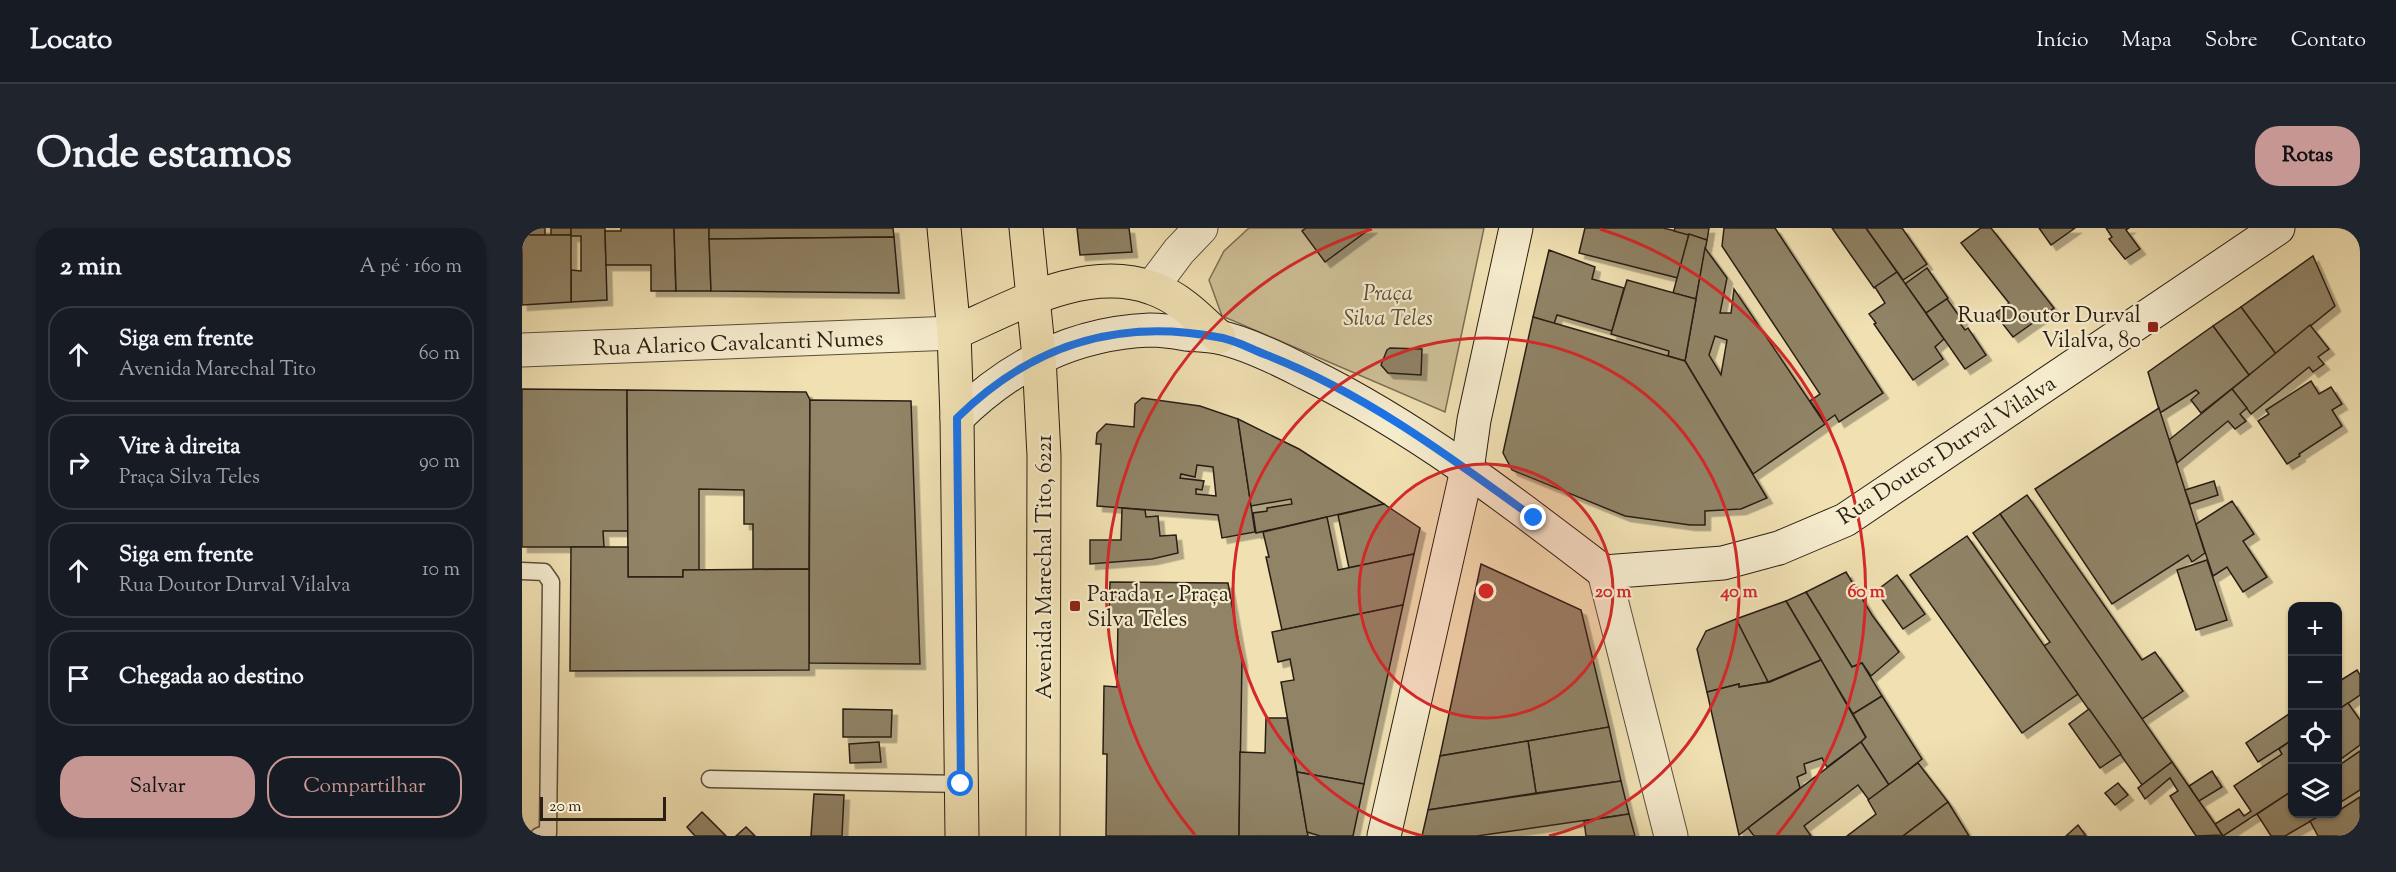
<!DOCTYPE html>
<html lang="pt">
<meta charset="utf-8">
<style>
body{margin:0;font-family:"Sorts Mill Goudy",serif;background:#20242c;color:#f1f3f6}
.controls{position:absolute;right:18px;bottom:18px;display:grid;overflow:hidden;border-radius:12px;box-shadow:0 2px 4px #0004}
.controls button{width:54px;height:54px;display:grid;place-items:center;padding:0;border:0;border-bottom:2px solid #363941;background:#171b24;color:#f1f3f6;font:30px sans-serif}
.scale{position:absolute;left:18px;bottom:15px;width:126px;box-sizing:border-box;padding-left:6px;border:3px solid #291f14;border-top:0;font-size:16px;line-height:21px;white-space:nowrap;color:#291f14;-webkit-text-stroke:4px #f5ebcd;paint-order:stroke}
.stop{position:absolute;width:18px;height:18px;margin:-14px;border:4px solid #1a73e8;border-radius:50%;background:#fff}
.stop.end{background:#1a73e8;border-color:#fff;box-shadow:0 2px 6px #0008}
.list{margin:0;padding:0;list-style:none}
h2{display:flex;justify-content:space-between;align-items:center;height:78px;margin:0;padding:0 24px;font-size:26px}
h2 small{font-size:20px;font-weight:400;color:#9ea1a6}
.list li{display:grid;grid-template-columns:39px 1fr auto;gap:18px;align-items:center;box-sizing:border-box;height:96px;margin:0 12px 12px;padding:0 12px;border:2px solid #363941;border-radius:24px}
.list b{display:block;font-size:22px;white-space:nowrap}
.list p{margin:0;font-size:20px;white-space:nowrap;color:#9ea1a6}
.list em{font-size:20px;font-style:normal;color:#9ea1a6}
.actions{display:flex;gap:12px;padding:18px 24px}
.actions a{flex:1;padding:14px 0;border:2px solid #c59692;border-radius:24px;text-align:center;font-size:21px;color:#c59692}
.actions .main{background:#c59692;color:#111}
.icon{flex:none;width:33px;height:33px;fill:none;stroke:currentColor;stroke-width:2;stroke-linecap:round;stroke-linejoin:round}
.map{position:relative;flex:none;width:1838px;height:608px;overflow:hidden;border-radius:24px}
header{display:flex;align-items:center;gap:36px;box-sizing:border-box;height:84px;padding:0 30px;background:#171b24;border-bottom:2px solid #363941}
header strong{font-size:28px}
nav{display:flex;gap:33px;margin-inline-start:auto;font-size:21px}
.intro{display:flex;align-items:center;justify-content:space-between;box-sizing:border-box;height:144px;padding:0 36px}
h1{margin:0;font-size:42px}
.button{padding:15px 27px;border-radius:24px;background:#c59692;color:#111;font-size:21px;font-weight:700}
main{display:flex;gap:36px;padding:0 36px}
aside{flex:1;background:#171b24;border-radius:24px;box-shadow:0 2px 4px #0004}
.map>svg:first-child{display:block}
.green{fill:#cebf97;stroke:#7c6f56;stroke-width:1.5}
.building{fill:#908366;stroke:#291f14;stroke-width:1.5;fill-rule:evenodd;filter:url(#shadow)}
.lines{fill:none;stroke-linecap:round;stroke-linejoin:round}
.service-casing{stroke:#5b4f3c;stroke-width:19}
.minor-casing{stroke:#5b4f3c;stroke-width:35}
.secondary-casing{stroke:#291f14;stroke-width:35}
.primary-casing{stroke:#291f14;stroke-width:35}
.service{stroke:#f5ebcd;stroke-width:16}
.minor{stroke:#f5ebcd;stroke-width:33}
.secondary{stroke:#f5ebcd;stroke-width:33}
.primary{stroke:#f0e0b2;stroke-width:33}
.route{stroke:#1a73e8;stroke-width:8}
.ring{fill:none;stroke:#d62828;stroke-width:3}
.poi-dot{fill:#8f2418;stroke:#f5ebcd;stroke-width:2}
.labels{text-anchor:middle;stroke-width:4.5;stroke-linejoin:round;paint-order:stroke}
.park-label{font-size:22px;font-style:italic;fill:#5b4f3b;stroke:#f5ebcd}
.poi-label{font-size:22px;fill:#291f14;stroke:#f5ebcd;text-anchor:end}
.street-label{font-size:22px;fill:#291f14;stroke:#f5ebcd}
.centre{fill:#d62828;stroke:#f5ebcd;stroke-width:3}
.ring-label{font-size:18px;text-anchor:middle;font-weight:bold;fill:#d62828;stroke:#f5ebcd;stroke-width:4.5;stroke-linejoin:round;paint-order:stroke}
</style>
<header>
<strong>Locato</strong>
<nav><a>Início</a><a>Mapa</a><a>Sobre</a><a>Contato</a></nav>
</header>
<div class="intro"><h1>Onde estamos</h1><a class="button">Rotas</a></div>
<main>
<aside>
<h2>2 min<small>A pé · 160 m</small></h2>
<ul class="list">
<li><svg class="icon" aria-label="ahead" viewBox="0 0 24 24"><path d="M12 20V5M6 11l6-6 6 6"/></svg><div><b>Siga em frente</b><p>Avenida Marechal Tito</p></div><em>60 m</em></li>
<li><svg class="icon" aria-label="right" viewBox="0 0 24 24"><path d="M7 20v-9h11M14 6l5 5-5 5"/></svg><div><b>Vire à direita</b><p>Praça Silva Teles</p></div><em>90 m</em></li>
<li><svg class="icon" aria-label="ahead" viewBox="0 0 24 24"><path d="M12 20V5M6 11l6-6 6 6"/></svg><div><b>Siga em frente</b><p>Rua Doutor Durval Vilalva</p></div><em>10 m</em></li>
<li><svg class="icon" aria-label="arrive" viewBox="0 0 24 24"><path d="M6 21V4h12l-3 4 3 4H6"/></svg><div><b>Chegada ao destino</b></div></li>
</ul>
<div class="actions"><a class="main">Salvar</a><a>Compartilhar</a></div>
</aside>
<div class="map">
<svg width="1838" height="608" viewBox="0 0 1838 608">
<defs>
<filter id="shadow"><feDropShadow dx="5.5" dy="5.5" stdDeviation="0" flood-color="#0004"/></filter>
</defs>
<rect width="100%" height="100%" fill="#f0e0b2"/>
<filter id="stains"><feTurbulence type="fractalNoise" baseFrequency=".00333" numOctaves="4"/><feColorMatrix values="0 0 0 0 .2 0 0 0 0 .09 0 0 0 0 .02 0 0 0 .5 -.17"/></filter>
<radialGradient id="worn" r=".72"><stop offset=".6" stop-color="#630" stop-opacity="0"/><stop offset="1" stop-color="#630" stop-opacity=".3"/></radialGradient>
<path class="green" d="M 727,0 L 962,0 L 923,184 L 700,88 L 687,52 L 702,23 Z"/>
<g class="building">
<rect x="0" y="0" width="23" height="7"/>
<rect x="29" y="0" width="20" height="7"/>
<path d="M 49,0 L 83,0 L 85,72 L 49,74 L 49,42 L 59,43 L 59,8 L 49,8 Z"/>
<path d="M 99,0 L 152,0 L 154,63 L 129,63 L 129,37 L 84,37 L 83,3 L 99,3 Z"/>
<path d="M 152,0 L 187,0 L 189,63 L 154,63 Z"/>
<path d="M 187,0 L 371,0 L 372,9 L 187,11 Z"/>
<path d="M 555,0 L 607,0 L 610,24 L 558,27 Z"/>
<path d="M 784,0 L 849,0 L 803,34 L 780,3 Z"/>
<path d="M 1063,0 L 1141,0 L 1167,6 L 1156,50 L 1057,25 Z"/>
<path d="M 1153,0 L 1187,0 L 1185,12 L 1152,3 Z"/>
<path d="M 1202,0 L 1253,0 L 1361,165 L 1317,194 L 1313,187 L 1303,194 L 1288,173 L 1298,166 L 1200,18 Z"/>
<path d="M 1310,0 L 1344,0 L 1375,44 L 1352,60 Z"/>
<path d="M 1344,0 L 1380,0 L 1405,36 L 1381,52 Z"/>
<path d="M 1459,0 L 1469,0 L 1532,80 L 1491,109 L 1473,86 L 1487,75 L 1439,15 Z"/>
<path d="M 1517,0 L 1553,0 L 1529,17 Z"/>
<path d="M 1584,0 L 1607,0 L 1604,2 L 1618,21 L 1603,31 L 1587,11 L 1590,9 Z"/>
<path d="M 1167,6 L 1185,12 L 1174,71 L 1151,65 Z"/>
<path d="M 0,7 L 49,7 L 49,74 L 0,77 Z"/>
<path d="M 372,9 L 377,65 L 189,63 L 187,11 Z"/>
<path d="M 1183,20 L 1205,50 L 1198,85 L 1209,85 L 1212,61 L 1303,196 L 1231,246 L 1163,133 ZM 1193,108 L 1205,112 L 1199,147 L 1187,127 Z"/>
<path d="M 1027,22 L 1073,39 L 1070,51 L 1102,60 L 1090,103 L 1035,87 L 1032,96 L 1011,89 Z"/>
<path d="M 1791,28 L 1813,78 L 1754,126 L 1719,79 Z"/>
<path d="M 1405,40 L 1426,70 L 1404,85 L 1383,56 Z"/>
<path d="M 1375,44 L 1422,111 L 1413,119 L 1421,131 L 1391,152 L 1352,96 L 1354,95 L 1347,86 L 1363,75 L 1353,59 Z"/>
<path d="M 1105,52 L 1174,71 L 1163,133 L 1146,128 L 1147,123 L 1089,106 Z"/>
<path d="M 1425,71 L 1440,92 L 1437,94 L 1443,102 L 1446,100 L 1464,127 L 1443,141 L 1404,85 Z"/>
<path d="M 1719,79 L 1754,126 L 1727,147 L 1691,98 Z"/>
<path d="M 1011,89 L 1163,133 L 1245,270 L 1219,281 L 1183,283 L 1183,297 L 1168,297 L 1103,288 L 990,242 L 981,225 Z"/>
<path d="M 1788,97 L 1807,121 L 1796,129 L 1802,136 L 1791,144 L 1787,139 L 1729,186 L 1710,161 Z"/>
<path d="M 1691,98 L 1727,147 L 1679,185 L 1669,172 L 1677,165 L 1674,162 L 1638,185 L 1626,144 Z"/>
<path d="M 868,120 L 900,121 L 899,147 L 866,145 L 859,137 L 865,122 Z"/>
<path d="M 1789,153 L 1797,166 L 1809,159 L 1820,176 L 1810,182 L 1820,198 L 1777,226 L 1778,228 L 1765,236 L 1736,193 L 1747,186 L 1744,182 Z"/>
<path d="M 0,161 L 105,162 L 106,303 L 81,303 L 82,319 L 0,319 Z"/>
<path d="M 1710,161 L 1725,180 L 1718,186 L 1724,193 L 1713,201 L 1706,193 L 1655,235 L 1647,212 Z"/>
<path d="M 105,162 L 284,164 L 288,172 L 287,341 L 231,341 L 231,296 L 222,296 L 222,262 L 177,261 L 177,342 L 161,342 L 161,349 L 106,349 Z"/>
<path d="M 620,170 L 678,178 L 716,191 L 733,304 L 700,310 L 696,287 L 575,278 L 579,216 L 574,216 L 575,205 L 584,196 L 612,199 L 613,176 ZM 675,237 L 691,239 L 694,268 L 674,266 L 674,261 L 680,262 L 682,253 L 658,250 L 659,246 L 673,249 Z"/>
<path d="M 288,172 L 389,173 L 398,436 L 287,435 Z"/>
<path d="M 1637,180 L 1683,325 L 1670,334 L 1666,327 L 1590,376 L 1513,261 Z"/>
<path d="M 716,191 L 777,221 L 862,276 L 734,305 L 731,285 L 745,283 L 745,280 L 770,276 L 769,271 L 729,278 Z"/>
<path d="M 1692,253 L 1696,267 L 1668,276 L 1663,262 Z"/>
<path d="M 1505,267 L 1620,432 L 1633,424 L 1661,463 L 1620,491 L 1478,286 Z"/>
<path d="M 1710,273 L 1732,306 L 1721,313 L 1745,349 L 1721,364 L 1705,339 L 1691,348 L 1674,296 Z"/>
<path d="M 862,276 L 898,300 L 892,326 L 827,340 L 816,287 Z"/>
<path d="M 600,280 L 623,282 L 624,289 L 636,288 L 638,308 L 654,307 L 656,325 L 630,331 L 568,336 L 568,312 L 599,312 Z"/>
<path d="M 1478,286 L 1650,534 L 1620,557 L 1522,418 L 1528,414 L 1451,305 Z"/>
<path d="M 805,289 L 816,342 L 892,326 L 881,377 L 760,402 L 744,329 L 747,329 L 741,304 Z"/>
<path d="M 1445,308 L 1556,466 L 1500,505 L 1388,347 Z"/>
<path d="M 49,319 L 106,319 L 106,349 L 161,349 L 161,342 L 287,341 L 287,442 L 48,443 Z"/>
<path d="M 1685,332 L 1705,392 L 1674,402 L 1655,342 Z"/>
<path d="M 959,336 L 1059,382 L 1087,499 L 918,528 Z"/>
<path d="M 1324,344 L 1350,387 L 1377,424 L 1349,448 L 1340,435 L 1330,439 L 1284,364 Z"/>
<path d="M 1375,347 L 1403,386 L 1381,401 L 1354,363 Z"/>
<path d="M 588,354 L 706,355 L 720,433 L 717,608 L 584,608 L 585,526 L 581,526 L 582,458 L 595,459 L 596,389 L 587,389 Z"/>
<path d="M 1284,364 L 1330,439 L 1340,435 L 1360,468 L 1331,486 L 1264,373 Z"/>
<path d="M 1264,373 L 1299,432 L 1246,454 L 1214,391 Z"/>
<path d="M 881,377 L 842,556 L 775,544 L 759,454 L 772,452 L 768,431 L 756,434 L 750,404 Z"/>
<path d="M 1214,391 L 1246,454 L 1217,459 L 1217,456 L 1185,464 L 1175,421 L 1184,403 Z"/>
<path d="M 1299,432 L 1344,510 L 1305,539 L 1300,530 L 1282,536 L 1284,545 L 1275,549 L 1278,560 L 1217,607 L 1185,464 L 1217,456 L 1217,459 L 1248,454 Z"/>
<path d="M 1835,442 L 1838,447 L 1838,467 L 1816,482 L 1816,454 Z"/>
<path d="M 1360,468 L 1400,531 L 1367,557 L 1339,514 L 1344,509 L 1331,486 Z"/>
<path d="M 1826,475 L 1838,492 L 1838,517 L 1816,533 L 1816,482 Z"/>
<path d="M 321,481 L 370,482 L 369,509 L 321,509 Z"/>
<path d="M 1567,481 L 1599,526 L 1578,540 L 1547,496 Z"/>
<path d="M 1770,484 L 1770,512 L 1736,534 L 1724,515 Z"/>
<path d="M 744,490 L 765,490 L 786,608 L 717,608 L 718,524 L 743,525 Z"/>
<path d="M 1087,499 L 1099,553 L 1014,565 L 1006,513 Z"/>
<path d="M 1770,512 L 1770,563 L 1701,608 L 1693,596 L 1717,581 L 1722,588 L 1729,583 L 1712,558 L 1760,526 L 1757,521 Z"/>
<path d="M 1006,513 L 1014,565 L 906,582 L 918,528 Z"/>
<path d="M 357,514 L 359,534 L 328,535 L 327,516 Z"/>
<path d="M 1339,514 L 1367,557 L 1347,572 L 1336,557 L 1282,598 L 1289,608 L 1232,608 L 1226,600 Z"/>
<path d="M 1838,523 L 1838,562 L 1816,576 L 1816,538 Z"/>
<path d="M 1650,534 L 1693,596 L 1700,607 L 1674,608 L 1648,568 L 1656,563 L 1648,550 L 1623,571 L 1616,560 Z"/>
<path d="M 1396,535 L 1426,574 L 1381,608 L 1325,608 L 1354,586 L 1346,572 Z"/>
<path d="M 1690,543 L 1700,559 L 1677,573 L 1667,558 Z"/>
<path d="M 775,544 L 842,556 L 831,608 L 798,608 L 785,604 Z"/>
<path d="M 1099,553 L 1107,586 L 955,608 L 900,608 L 906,582 Z"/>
<path d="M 1596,555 L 1606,567 L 1593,577 L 1583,565 Z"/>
<path d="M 1770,563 L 1770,586 L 1801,586 L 1763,608 L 1749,608 L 1735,586 Z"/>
<path d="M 292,566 L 322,567 L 320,608 L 289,608 Z"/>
<path d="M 1838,569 L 1838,608 L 1796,608 L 1788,593 L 1801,586 L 1816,586 L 1816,583 Z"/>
<path d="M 1426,574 L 1447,608 L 1381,608 Z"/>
<path d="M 180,584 L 204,608 L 173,608 L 165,599 Z"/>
<path d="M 1107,586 L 1113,608 L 1064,608 L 1062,593 Z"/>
<path d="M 1556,597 L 1564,608 L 1544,608 Z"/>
<path d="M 224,599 L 233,608 L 214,608 Z"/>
</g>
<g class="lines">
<g class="service-casing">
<g id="service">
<path d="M 0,343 L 22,344 L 29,354 L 26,605 L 17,608"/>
<path d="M 188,551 L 439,556"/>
</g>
</g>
<g class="minor-casing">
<g id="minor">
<path d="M 630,59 L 657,23 L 679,0"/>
<path d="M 0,122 L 432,105"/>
<path d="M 1082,344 L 1149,608"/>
</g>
</g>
<g class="secondary-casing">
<g id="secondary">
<path d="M 435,190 C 489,137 551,105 628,102 C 640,102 653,104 664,106 C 675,107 686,107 696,109 C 721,114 761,133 784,145 C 892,198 987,271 1082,344 L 1201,335 L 1257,320 L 1323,292 L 1756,0"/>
<path d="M 862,608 L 945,242 L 952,192 L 994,0"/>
</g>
</g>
<g class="primary-casing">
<g id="primary">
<path d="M 422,0 L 432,105 L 435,190 L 440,608"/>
<path d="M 504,0 L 517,129 L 522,228 L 521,608"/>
<path d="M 432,105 C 491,79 564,36 630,60 C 657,69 677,90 697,109"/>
</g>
</g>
<use href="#service" class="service"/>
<use href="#minor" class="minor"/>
<use href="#secondary" class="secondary"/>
<use href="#primary" class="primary"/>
</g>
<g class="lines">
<path class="route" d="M 439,556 L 435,190 C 508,118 593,90 695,109 C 711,111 727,120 742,126 C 841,164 927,228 1012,290"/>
</g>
<circle cx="964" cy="363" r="127" fill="#d62828" fill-opacity=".12"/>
<g class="ring">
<circle cx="964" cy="363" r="127"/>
<path d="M901 608A253 253 0 1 1 1027 608"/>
<path d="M673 607A380 380 0 0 1 850 1M1078 1A380 380 0 0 1 1255 607"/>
</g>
<g class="poi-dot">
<rect x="1625" y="93" width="12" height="12" rx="3"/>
<rect x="547" y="372" width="12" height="12" rx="3"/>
</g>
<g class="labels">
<g class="park-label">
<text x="866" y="72">Praça<tspan x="866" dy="25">Silva Teles</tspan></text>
</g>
<g class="poi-label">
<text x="1619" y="94">Rua Doutor Durval<tspan x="1619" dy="25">Vilalva, 80</tspan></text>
<text x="565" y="373" text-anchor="start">Parada 1 - Praça<tspan x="565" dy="25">Silva Teles</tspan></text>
</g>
<g class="street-label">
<text transform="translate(216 114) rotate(-2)" y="8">Rua Alarico Cavalcanti Numes</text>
<text transform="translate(1424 221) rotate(-33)" y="8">Rua Doutor Durval Vilalva</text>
<text transform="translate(521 339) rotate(-90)" y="8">Avenida Marechal Tito, 6221</text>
</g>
</g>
<circle cx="964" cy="363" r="9" class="centre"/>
<g class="ring-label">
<text x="1091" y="369">20 m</text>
<text x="1217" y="369">40 m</text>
<text x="1344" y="369">60 m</text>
</g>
<rect width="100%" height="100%" filter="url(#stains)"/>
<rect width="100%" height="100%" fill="url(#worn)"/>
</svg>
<div class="controls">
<button>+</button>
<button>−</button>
<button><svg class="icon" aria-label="locate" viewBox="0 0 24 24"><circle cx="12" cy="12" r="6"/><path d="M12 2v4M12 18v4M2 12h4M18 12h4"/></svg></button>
<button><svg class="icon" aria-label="layers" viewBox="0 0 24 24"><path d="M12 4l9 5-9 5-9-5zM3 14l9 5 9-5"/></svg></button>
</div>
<div class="scale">20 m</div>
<div class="stop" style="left:439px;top:556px"></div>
<div class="stop end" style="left:1012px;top:290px"></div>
</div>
</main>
